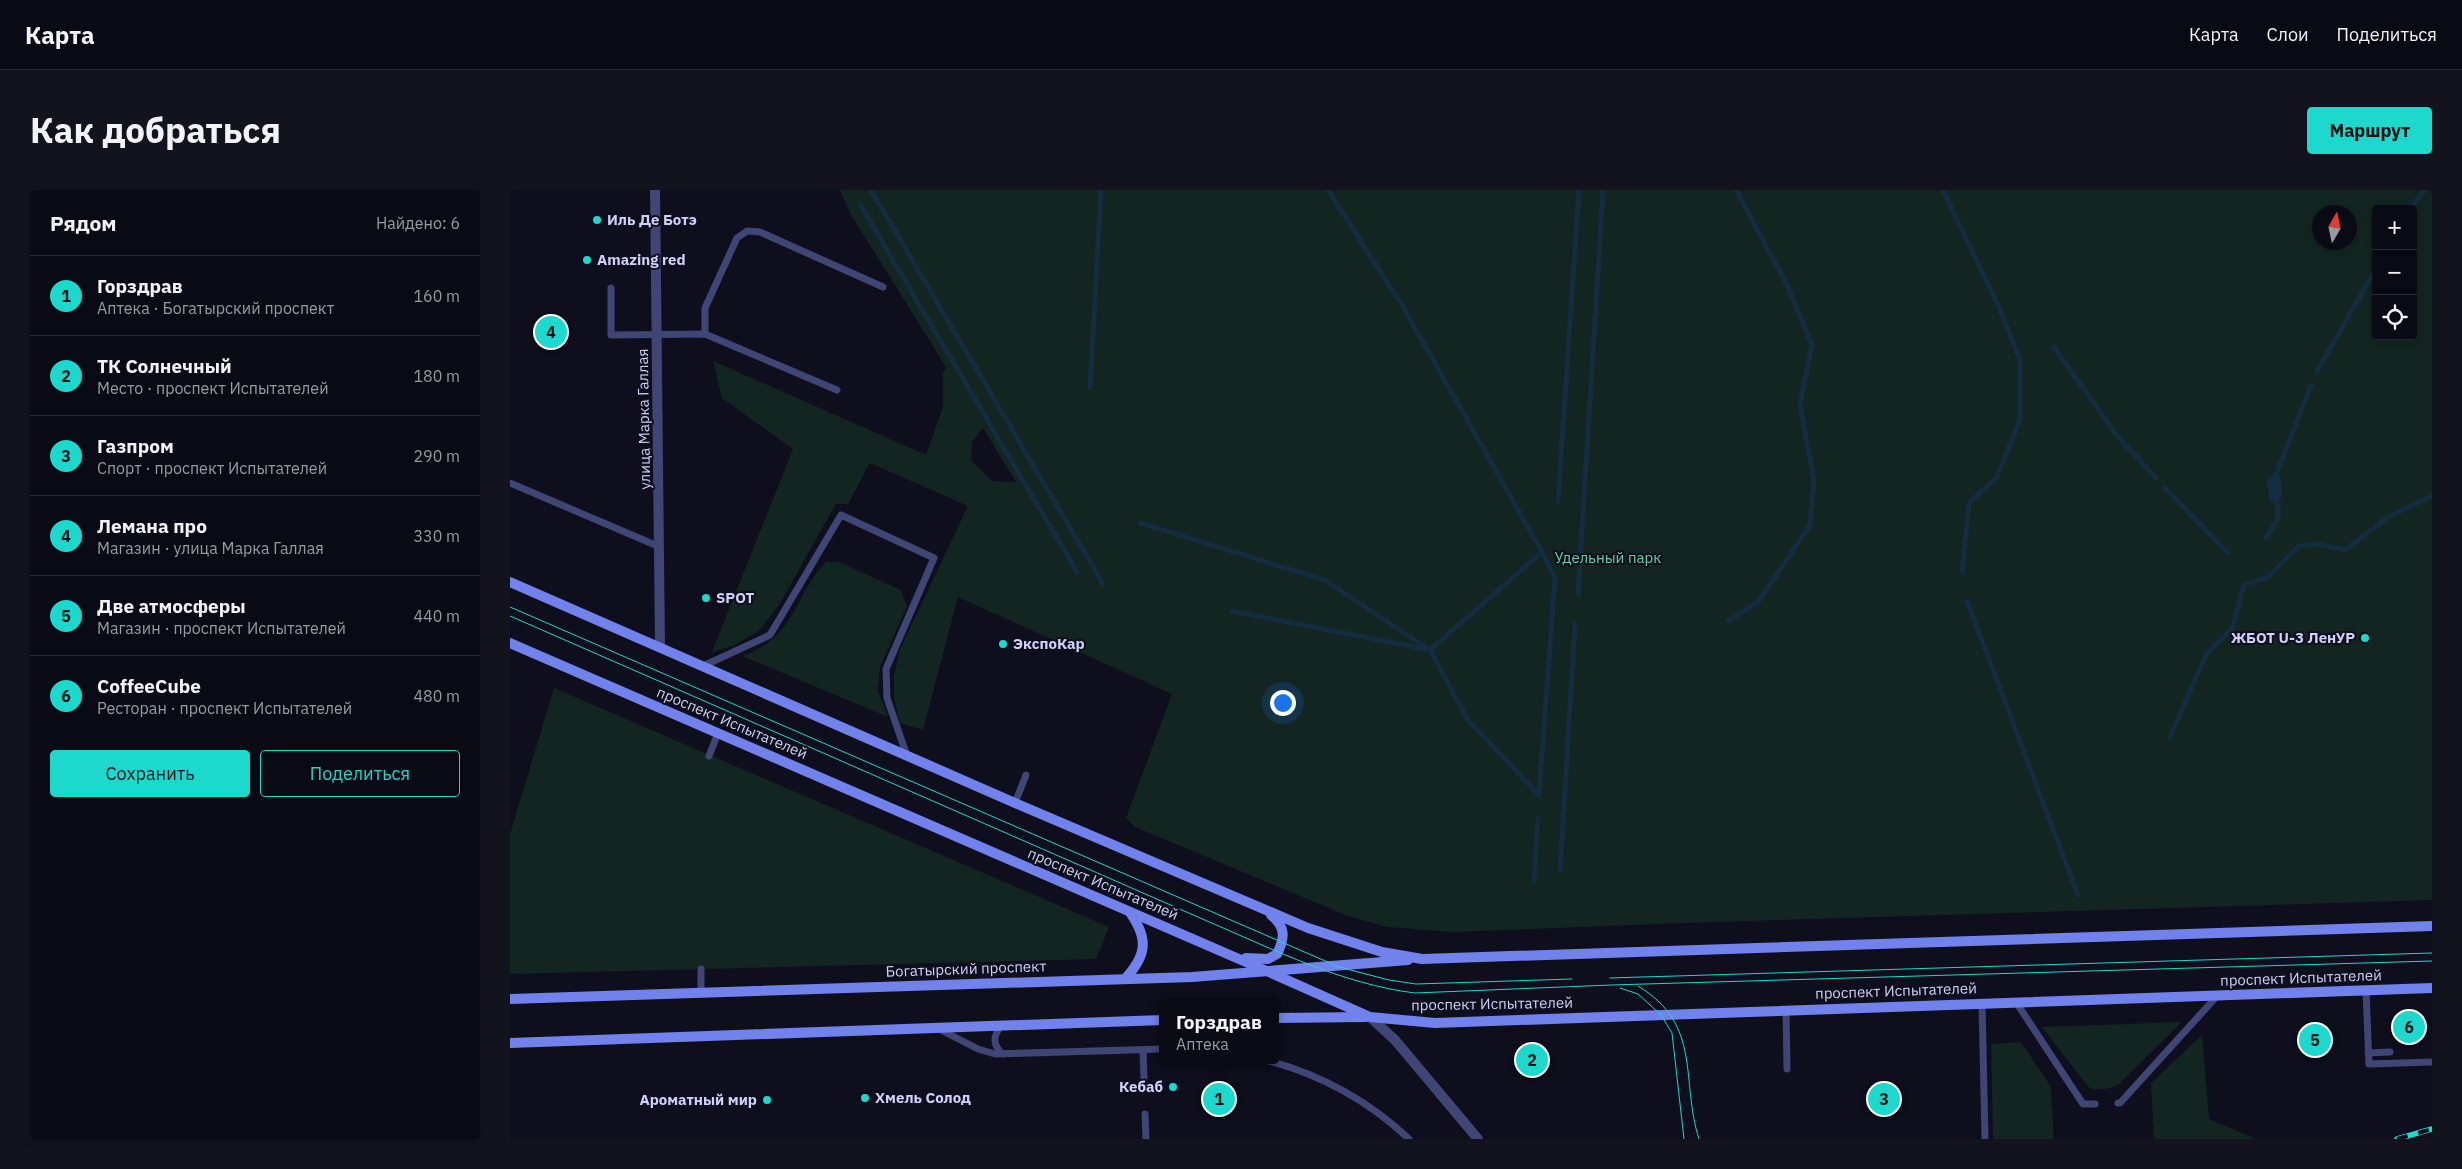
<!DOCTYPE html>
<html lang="ru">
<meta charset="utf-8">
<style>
body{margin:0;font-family:"IBM Plex Sans",sans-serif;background:#13131e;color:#f1f3f6}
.controls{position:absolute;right:15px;top:15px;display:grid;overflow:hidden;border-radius:5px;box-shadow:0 2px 8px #0003}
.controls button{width:45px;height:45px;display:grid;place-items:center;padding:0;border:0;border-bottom:1px solid #2a2b34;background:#0a0a15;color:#f1f3f6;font:25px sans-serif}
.compass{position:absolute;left:1802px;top:15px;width:45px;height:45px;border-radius:50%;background:#0a0a15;box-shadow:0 2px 8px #0003;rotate:9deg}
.you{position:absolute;left:772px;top:512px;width:18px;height:18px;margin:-12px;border:4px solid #fff;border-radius:50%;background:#1a73e8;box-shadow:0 0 0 8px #1a73e833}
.badge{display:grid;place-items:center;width:32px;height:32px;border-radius:50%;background:#1cd8cd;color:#111;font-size:16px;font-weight:700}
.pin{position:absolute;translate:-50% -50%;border:2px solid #fff;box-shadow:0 1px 5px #0006}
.popup{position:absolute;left:649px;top:809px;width:120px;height:65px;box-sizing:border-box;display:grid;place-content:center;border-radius:5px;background:#0a0a15;filter:drop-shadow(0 1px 4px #0005);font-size:16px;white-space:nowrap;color:#999aa0}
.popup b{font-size:19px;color:#f1f3f6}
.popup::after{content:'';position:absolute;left:50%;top:100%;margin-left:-10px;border:10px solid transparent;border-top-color:#0a0a15}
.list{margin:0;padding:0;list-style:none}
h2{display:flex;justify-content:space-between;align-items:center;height:65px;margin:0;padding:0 20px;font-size:21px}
h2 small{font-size:16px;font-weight:400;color:#999aa0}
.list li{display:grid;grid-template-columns:32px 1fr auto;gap:15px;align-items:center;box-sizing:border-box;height:80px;padding:0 20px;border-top:1px solid #2a2b34}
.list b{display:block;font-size:19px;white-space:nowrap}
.list p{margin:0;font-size:16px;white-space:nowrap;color:#999aa0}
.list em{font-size:16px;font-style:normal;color:#999aa0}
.actions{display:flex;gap:10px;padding:15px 20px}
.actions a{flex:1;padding:11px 0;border:1px solid #1cd8cd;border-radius:5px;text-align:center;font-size:18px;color:#1cd8cd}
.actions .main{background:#1cd8cd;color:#111}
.icon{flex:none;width:28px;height:28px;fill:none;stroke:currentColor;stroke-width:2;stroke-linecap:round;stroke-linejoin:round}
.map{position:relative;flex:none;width:1922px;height:949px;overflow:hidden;border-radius:5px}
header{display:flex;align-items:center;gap:30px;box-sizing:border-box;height:70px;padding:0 25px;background:#0a0a15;border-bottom:1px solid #2a2b34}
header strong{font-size:24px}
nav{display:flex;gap:28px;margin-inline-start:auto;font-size:18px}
.intro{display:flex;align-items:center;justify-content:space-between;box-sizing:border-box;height:120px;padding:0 30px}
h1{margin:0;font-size:35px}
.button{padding:12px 22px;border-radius:5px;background:#1cd8cd;color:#111;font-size:18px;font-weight:700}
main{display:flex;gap:30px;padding:0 30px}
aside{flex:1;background:#0a0a15;border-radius:5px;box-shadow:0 2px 8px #0003}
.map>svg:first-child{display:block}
.green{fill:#122521;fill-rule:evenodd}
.water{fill:#142c40}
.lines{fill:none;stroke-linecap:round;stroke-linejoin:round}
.stream{stroke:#142c40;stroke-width:5}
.lane{stroke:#3f4575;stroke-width:7}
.street{stroke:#3f4575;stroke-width:10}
.secondary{stroke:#7282ed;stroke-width:10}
.tram{stroke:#1cd8cd;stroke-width:1}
.rail-casing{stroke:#1cd8cd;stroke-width:5.5}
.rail{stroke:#0e0e1c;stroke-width:4;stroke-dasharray:11;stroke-linecap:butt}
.poi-dot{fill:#1cd8cd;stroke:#0e0e1c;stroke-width:2}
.labels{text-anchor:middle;stroke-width:4;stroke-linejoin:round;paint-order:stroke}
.poi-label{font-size:15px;font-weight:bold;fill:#cfd1f9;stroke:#0e0e1c;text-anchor:start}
.street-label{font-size:15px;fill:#cfd1f9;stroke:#0e0e1c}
.park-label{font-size:15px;fill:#65cfa4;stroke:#0e0e1c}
</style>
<header>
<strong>Карта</strong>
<nav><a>Карта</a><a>Слои</a><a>Поделиться</a></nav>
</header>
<div class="intro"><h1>Как добраться</h1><a class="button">Маршрут</a></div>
<main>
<aside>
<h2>Рядом<small>Найдено: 6</small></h2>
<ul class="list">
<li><span class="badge">1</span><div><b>Горздрав</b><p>Аптека · Богатырский проспект</p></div><em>160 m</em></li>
<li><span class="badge">2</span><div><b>ТК Солнечный</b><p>Место · проспект Испытателей</p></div><em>180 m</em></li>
<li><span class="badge">3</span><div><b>Газпром</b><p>Спорт · проспект Испытателей</p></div><em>290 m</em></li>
<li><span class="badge">4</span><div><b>Лемана про</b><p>Магазин · улица Марка Галлая</p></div><em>330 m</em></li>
<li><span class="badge">5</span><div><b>Две атмосферы</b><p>Магазин · проспект Испытателей</p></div><em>440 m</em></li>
<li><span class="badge">6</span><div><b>CoffeeCube</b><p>Ресторан · проспект Испытателей</p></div><em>480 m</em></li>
</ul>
<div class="actions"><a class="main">Сохранить</a><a>Поделиться</a></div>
</aside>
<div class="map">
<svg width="1922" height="949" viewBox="0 0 1922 949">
<rect width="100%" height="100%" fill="#0e0e1c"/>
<g class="green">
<path d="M 330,0 L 1922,0 L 1922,710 L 1174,733 L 942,742 L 877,737 L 838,726 L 625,637 L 616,628 L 662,504 L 448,407 L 413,540 L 390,533 L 384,508 L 384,486 L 390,459 L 458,316 L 360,273 L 338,314 L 326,314 L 269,415 L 250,440 L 225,455 L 202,462 L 283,259 L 212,208 L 203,171 L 416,265 L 433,217 L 433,184 L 436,177 L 340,23 ZM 1866,19 L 1903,19 L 1903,146 L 1866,146 ZM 1810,22 L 1840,22 L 1840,52 L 1810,52 ZM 473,238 L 506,292 L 482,291 L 461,270 L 462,252 Z"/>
<path d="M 316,372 L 329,372 L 391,400 L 397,416 L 370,477 L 368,501 L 378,527 L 232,466 C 239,463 247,460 253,456 C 284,438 291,396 316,372 Z"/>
<path d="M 44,498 L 599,737 L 586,769 L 0,784 L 0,644 Z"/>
<path d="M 1672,832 L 1609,894 C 1600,899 1592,900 1581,899 L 1575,893 L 1532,837 Z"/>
<path d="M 1692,845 L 1699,929 L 1746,949 L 1644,949 L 1641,893 Z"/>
<path d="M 1511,852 L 1541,897 L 1544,949 L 1483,949 L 1481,854 Z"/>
</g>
<path class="water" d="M 1768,280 C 1773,292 1774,302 1768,315 L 1759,310 L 1757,290 Z"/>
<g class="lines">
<g class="stream">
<path d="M 361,0 L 593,394"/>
<path d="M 1433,0 L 1488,115 L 1510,170 L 1510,230 L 1487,287 L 1459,313 L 1452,383"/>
<path d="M 351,16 L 567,382"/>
<path d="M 1900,19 L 1914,0"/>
<path d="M 1544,157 L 1608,247 L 1646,288"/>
<path d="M 1807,181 L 1866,79"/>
<path d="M 580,198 L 591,0"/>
<path d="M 1768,280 L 1801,195"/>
<path d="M 1655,298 L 1718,363"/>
<path d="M 1048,311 L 1069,0"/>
<path d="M 630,333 L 815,390 L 920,460 L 1032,362 L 893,117 L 818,0"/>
<path d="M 1756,348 L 1768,329 L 1768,315"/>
<path d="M 1068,404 L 1093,0"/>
<path d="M 1457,411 L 1568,705"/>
<path d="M 722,421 L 920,460 L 958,530 L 1029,605"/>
<path d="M 1218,431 L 1249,411 L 1300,335 L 1304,290 L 1290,215 L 1302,155 L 1277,95 L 1226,0"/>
<path d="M 1660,547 L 1697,463 L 1722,439 L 1734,395 L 1758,387 L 1789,356 L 1807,354 L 1835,360 L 1878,327 L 1922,306"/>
<path d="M 1029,605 L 1045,388 L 1032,362"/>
<path d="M 1050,681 L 1065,434"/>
<path d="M 1024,691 L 1028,629"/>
</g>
<g class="lane">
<path d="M 101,98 L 101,145 L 195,144 L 327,200"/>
<path d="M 195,144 L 195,118 L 227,48 L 237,41 L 250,42 L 373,97"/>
<path d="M 0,293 L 150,357"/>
<path d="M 193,476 L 260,445 L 331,325 L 424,368 L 376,479 L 377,508 L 397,566"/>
<path d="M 199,566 L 208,543"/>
<path d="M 505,613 L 516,585"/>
<path d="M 191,779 L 191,803"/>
<path d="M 1856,801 L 1859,874 L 1922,872"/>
<path d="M 1506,812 L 1573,914 L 1585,914"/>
<path d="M 1472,813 L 1475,949"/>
<path d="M 1276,820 L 1277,879"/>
<path d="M 492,835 C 483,845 482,855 493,864"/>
<path d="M 429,839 L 468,859 L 485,864 L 653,859"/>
<path d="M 633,860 L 634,888"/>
<path d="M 1858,863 L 1880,862"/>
<path d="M 756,870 C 809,884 859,911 899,949"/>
<path d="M 1608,913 L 1610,913 L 1708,805"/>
<path d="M 635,924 L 636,949"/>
</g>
<g class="street">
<path d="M 145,0 L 150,457"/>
<path d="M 860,827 L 885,850 L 968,949"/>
</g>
<g class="secondary">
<path d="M 0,392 L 505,613 L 798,738 L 872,762 L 912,769 L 1922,736"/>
<path d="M 0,453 L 759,782 L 860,827 L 925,833 L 1922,798"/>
<path d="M 736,768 L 758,769 L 767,764 C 775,748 776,737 761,725"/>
<path d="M 615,789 C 636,766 639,750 621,724"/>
<path d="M 0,809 L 682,787 L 898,770"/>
<path d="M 765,828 L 856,827"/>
<path d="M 0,853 L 653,830"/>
</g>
<g class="tram">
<path d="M 0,417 L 829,777 L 879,790 L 906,794 L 1062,789"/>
<path d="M 0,426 L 697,731 C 765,760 832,794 905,803 L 1101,795 L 1922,771"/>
<path d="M 1100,788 L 1922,763"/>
<path d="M 1128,796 C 1193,835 1170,890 1189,949"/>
<path d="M 1110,798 L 1128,804 L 1151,825 L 1162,843 L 1174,949"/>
</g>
<g class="rail-casing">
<path id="rail" d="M 1887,949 L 1922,939"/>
</g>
<use href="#rail" class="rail"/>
</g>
<g class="poi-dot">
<circle cx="87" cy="30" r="5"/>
<circle cx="77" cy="70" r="5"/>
<circle cx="196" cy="408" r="5"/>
<circle cx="1855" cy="448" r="5"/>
<circle cx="493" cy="454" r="5"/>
<circle cx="663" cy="897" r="5"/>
<circle cx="355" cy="908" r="5"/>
<circle cx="257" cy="910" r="5"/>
</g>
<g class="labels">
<g class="poi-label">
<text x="97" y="35">Иль Де Ботэ</text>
<text x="87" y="75">Amazing red</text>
<text x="206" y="413">SPOT</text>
<text x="1845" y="453" text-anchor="end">ЖБОТ U-3 ЛенУР</text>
<text x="503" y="459">ЭкспоКар</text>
<text x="653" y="902" text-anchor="end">Кебаб</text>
<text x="365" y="913">Хмель Солод</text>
<text x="247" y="915" text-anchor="end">Ароматный мир</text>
</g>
<g class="street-label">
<text transform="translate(134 229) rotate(-91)" y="5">улица Марка Галлая</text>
<text transform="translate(222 533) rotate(23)" y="5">проспект Испытателей</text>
<text transform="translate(593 694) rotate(23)" y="5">проспект Испытателей</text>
<text transform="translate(456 779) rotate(-2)" y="5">Богатырский проспект</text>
<text transform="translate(1791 788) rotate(-2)" y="5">проспект Испытателей</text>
<text transform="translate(1386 801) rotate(-2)" y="5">проспект Испытателей</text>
<text transform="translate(982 814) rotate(-1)" y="5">проспект Испытателей</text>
</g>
<g class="park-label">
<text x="1098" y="373">Удельный парк</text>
</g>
</g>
</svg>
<div class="controls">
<button>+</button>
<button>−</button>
<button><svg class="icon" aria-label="locate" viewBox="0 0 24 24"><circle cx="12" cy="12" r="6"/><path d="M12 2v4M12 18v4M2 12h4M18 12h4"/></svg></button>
</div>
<svg class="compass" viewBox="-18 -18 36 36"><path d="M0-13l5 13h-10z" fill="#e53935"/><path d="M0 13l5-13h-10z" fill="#999aa0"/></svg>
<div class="you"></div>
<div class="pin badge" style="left:709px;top:909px">1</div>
<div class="popup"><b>Горздрав</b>Аптека</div>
<div class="pin badge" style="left:1022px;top:870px">2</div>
<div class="pin badge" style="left:1374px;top:909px">3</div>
<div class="pin badge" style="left:41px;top:142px">4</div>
<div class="pin badge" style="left:1805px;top:850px">5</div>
<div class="pin badge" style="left:1899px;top:837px">6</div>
</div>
</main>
